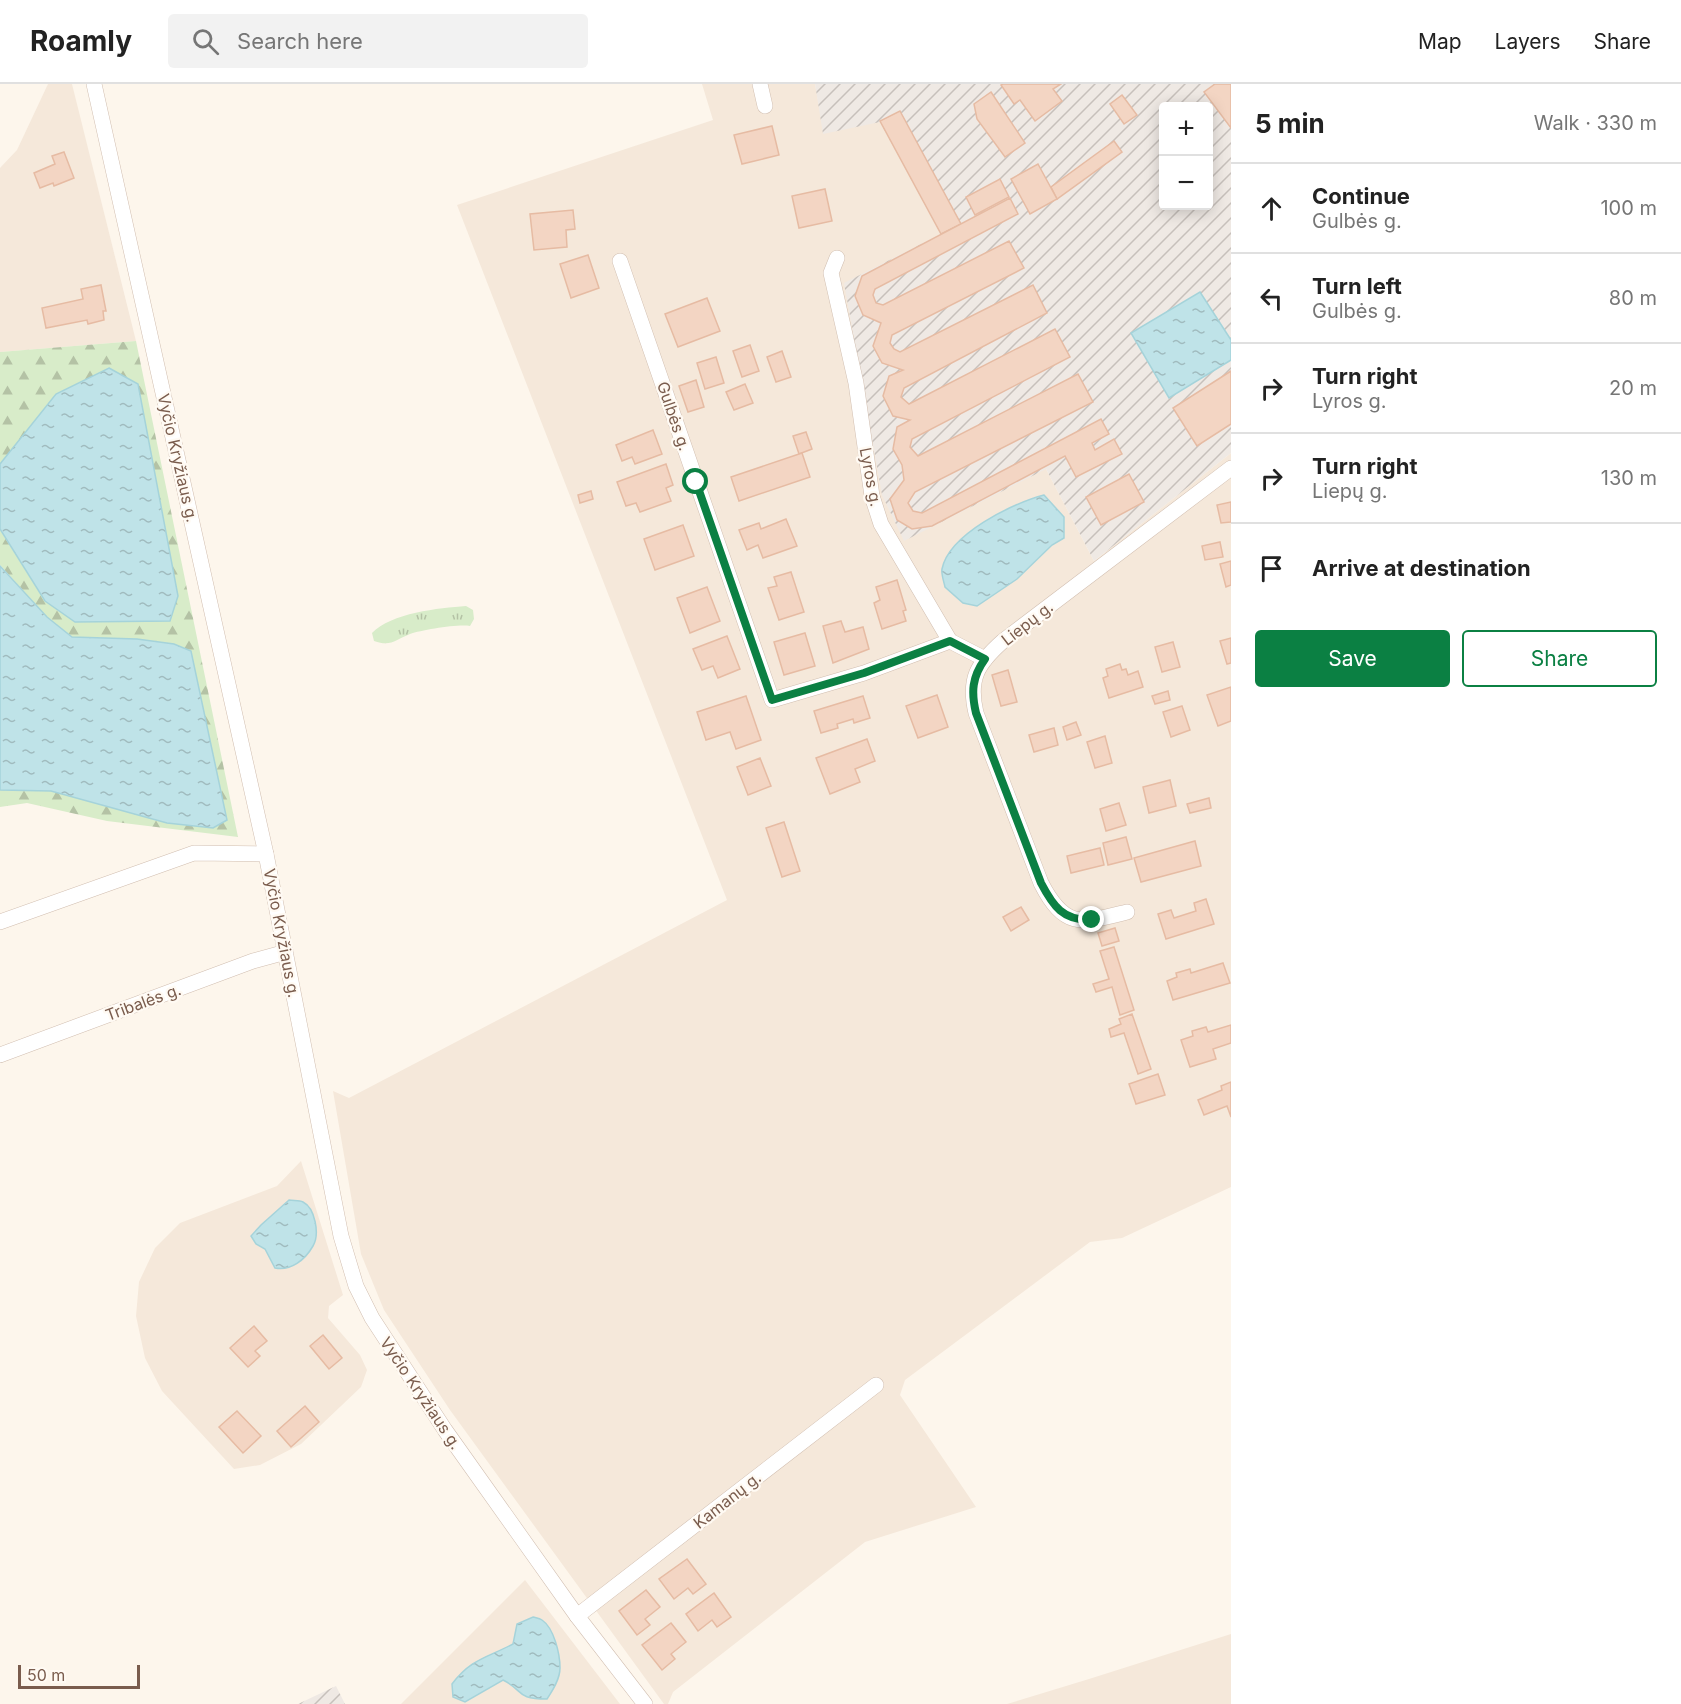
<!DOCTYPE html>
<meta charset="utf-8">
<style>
body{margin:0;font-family:Inter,sans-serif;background:#f2f2f2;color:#222}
.controls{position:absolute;right:18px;top:18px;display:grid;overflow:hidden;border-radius:6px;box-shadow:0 3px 15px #0003}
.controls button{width:54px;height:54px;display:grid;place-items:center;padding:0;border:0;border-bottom:2px solid #e0e0e0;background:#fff;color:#222;font:30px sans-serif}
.scale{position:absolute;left:18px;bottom:15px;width:122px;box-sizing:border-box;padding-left:6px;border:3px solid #7a5c4d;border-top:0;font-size:16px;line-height:21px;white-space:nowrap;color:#7a5c4d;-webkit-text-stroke:4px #fffaf3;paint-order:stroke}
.stop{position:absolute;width:18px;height:18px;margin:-14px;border:4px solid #0b8043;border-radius:50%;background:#fff}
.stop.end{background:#0b8043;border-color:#fff;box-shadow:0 2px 6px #0008}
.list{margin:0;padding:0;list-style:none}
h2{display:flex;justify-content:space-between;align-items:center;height:78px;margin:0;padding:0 24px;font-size:26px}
h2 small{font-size:20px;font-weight:400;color:#767676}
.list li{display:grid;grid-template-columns:39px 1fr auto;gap:18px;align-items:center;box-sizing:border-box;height:90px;padding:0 24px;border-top:2px solid #e0e0e0}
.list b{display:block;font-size:22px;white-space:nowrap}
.list p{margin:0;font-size:20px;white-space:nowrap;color:#767676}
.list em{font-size:20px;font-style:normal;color:#767676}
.actions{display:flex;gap:12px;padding:18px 24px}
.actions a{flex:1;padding:14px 0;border:2px solid #0b8043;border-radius:6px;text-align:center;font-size:21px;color:#0b8043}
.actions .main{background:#0b8043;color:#fff}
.icon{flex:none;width:33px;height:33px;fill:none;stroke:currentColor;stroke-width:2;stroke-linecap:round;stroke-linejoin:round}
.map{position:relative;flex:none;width:1231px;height:1620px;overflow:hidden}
header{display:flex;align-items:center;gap:36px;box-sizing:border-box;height:84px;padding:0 30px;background:#fff;border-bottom:2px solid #e0e0e0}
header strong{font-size:28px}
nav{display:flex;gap:33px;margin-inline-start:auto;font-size:21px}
.search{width:420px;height:54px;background:#f2f2f2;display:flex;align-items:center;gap:15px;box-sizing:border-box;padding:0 21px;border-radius:6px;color:#767676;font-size:22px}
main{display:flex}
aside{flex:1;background:#fff}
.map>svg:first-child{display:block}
.residential{fill:#f5e8da}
.industrial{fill:url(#industrial-furrows);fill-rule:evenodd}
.grass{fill:url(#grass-tufts)}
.forest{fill:url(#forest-firs)}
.water{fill:url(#water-ripples);stroke:#a5d3da;stroke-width:1.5}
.building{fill:#f3d5c3;stroke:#e6bba3;stroke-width:1.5}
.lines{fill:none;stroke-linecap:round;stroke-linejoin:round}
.minor-casing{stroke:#d1beb0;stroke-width:16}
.minor{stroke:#fff;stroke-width:15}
.route{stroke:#0b8043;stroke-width:8}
.labels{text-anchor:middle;stroke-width:4.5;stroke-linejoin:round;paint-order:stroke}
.street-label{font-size:16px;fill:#7a5c4d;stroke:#fffaf3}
</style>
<header>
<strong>Roamly</strong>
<div class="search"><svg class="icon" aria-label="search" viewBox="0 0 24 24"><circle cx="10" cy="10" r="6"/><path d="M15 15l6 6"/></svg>Search here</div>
<nav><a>Map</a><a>Layers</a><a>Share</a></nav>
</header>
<main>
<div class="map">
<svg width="1231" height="1620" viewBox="0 0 1231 1620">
<defs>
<pattern id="industrial-furrows" width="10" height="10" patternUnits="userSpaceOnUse" patternTransform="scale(1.5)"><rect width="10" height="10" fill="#efe9e4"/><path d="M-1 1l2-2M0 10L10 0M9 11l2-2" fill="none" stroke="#c7c0bb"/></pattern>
<pattern id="grass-tufts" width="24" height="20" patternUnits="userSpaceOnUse" patternTransform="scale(1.5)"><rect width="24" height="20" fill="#d8ecc9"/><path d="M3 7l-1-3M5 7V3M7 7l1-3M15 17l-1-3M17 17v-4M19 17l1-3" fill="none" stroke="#b4c2a5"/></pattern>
<pattern id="forest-firs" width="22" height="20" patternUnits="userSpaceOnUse" patternTransform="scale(1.5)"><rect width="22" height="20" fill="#d8ecc9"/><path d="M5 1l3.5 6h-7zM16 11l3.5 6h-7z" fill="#b4c2a5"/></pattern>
<pattern id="water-ripples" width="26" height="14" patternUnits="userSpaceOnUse" patternTransform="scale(1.5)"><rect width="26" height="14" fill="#bfe3e8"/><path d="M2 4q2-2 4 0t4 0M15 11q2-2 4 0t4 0" fill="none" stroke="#a0bbbe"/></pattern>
</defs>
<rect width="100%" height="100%" fill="#fdf6ec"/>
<g class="residential">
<path d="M 48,0 L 72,0 L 136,257 L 0,268 L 0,84 L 17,66 Z"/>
<path d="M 702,0 L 815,0 L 824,49 L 880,37 L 941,150 L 1046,385 L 1094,477 L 1231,369 L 1231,1103 L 1122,1154 L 1090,1158 L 905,1296 L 900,1311 L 976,1423 L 865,1458 L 673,1608 L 668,1620 L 664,1620 L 450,1326 L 384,1226 L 361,1170 L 333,1007 L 349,1014 L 727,816 L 457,121 L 713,36 Z"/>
<path d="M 301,1077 L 343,1211 L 329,1222 L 328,1234 L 360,1271 L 367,1286 L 361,1303 L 301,1360 L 260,1381 L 234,1385 L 162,1307 L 145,1274 L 136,1232 L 139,1198 L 155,1164 L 180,1139 L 277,1102 Z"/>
<path d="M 525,1496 L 620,1620 L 401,1620 Z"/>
<path d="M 1231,1550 L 1231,1620 L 1007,1620 L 1089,1595 Z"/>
</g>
<g class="industrial">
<path d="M 815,0 L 1231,0 L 1231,369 L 1094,477 L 1046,385 L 904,457 L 882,411 L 844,199 L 941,150 L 880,38 L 823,50 ZM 1164,22 L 1208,22 L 1208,122 L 1164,122 Z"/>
<path d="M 336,1602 L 345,1620 L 298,1620 Z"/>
</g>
<path class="grass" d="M 466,522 L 473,526 L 474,535 L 470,542 C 457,540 422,546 410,550 C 395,556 391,563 374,557 L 372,549 C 391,529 439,524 466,522 Z"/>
<path class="forest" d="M 136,257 L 238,753 L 107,737 L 27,719 L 0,723 L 0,706 L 51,707 L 109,722 L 137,555 L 72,553 L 47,533 L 0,481 L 0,446 L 45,517 L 56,310 L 0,380 L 0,268 Z"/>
<g class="water">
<path d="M 1200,208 L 1231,256 L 1231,276 L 1169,314 L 1131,249 Z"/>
<path d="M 109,284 L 138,300 L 178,512 L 170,537 L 75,538 L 45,517 L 0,445 L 0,380 L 56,310 Z"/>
<path d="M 1044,411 L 1064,433 L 1064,454 L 1052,461 L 1017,495 L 977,522 L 963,519 L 945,503 C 944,498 941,490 942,485 C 949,450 1013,419 1044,411 Z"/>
<path d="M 0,482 L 47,533 L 72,553 L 137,555 L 174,560 L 191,567 L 227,736 L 213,744 L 167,739 L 51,707 L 0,706 Z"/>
<path d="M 289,1116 C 293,1117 299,1116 303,1118 C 315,1124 320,1150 313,1162 C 305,1176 291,1187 275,1184 L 265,1165 L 256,1160 L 251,1152 L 261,1141 Z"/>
<path d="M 533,1533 C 536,1534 539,1534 542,1536 C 554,1544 560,1570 560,1584 C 560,1595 553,1606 547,1615 C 515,1615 525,1607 503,1596 L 465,1618 L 453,1613 L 452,1600 C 471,1575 486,1574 513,1560 L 517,1540 Z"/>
</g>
<g class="building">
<path d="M 1003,0 L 1061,0 L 1053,5 L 1062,17 L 1035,37 L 1020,16 L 1014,20 L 1001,1 Z"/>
<path d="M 1215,0 L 1231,0 L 1231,44 L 1204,8 Z"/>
<path d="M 991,8 L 1025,59 L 1005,73 L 977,35 L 974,20 Z"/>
<path d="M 1122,11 L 1137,31 L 1124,40 L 1110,20 Z"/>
<path d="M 900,27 L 961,140 L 941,150 L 880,37 Z"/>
<path d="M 772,42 L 779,71 L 742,80 L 734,51 Z"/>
<path d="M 1114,57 L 1122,68 L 1057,115 L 1051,103 Z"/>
<path d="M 64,68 L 74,94 L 54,102 L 53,99 L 40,104 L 34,89 L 55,80 L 52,72 Z"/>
<path d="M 1038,80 L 1057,115 L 1030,130 L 1011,95 Z"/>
<path d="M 1000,95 L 1009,113 L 975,131 L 966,113 Z"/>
<path d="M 825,105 L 832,137 L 799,144 L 792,112 Z"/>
<path d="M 1010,114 L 1018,130 L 875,205 L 873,211 L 876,219 L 883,221 L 1009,157 L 1024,184 L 892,251 L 890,259 L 894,265 L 900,268 L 1033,201 L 1047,229 L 904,304 L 901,313 L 909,320 L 1055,245 L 1070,273 L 912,355 L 910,363 L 918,372 L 1078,290 L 1093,318 L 915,408 L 908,419 L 913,427 L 922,429 L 1101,335 L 1109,350 L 1092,359 L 1095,366 L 1114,355 L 1122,370 L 1076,393 L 1065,372 L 932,442 L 912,445 L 897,436 L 890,415 L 904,396 L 902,381 L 893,365 L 897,343 L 910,336 L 893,332 L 883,312 L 889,292 L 903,286 L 882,279 L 873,262 L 881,239 L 863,231 L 855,212 L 862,192 Z"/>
<path d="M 573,126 L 575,145 L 566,146 L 567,163 L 534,166 L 530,130 Z"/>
<path d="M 588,171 L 599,204 L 571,214 L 560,180 Z"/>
<path d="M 101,201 L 106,227 L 103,227 L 104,236 L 88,240 L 87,236 L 46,244 L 42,224 L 83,215 L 81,205 Z"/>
<path d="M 707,214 L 720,247 L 678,263 L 665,230 Z"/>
<path d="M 750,261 L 759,287 L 742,293 L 733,267 Z"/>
<path d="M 782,267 L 791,293 L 776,298 L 767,273 Z"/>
<path d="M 716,273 L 724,299 L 705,305 L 697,279 Z"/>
<path d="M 1231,287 L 1231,340 L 1197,362 L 1173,324 Z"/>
<path d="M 696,296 L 704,323 L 688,328 L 679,302 Z"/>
<path d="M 745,300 L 753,319 L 734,326 L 726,308 Z"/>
<path d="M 653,346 L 662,370 L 635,380 L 632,373 L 622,377 L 616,361 Z"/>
<path d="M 806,348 L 812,365 L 799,370 L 793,352 Z"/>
<path d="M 802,369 L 810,393 L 739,417 L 731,393 Z"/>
<path d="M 666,380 L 673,401 L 666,404 L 671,417 L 640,428 L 636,419 L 626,422 L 617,398 Z"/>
<path d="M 1129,390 L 1144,418 L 1101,441 L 1086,413 Z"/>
<path d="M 591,407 L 593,415 L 580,419 L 578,411 Z"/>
<path d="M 1231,418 L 1231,438 L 1221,439 L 1217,421 Z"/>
<path d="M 786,435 L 797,462 L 763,474 L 758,461 L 747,466 L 739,446 L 759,439 L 761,445 Z"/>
<path d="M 683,441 L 694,472 L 655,486 L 644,455 Z"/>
<path d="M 1220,458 L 1223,473 L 1205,476 L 1202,462 Z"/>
<path d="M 1231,477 L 1231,501 L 1226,503 L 1220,480 Z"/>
<path d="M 791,488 L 804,528 L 779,536 L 768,504 L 777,502 L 774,493 Z"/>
<path d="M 897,496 L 906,526 L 903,527 L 906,537 L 882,545 L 874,519 L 880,516 L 876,503 Z"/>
<path d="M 707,503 L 720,537 L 690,549 L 677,514 Z"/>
<path d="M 841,537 L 845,548 L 863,543 L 869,565 L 833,579 L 823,542 Z"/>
<path d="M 805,549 L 815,582 L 784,591 L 774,558 Z"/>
<path d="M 727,552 L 740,585 L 718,594 L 713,582 L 702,586 L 693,565 Z"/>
<path d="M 1231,554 L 1231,579 L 1227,580 L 1220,557 Z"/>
<path d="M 1173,558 L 1180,583 L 1162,588 L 1155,563 Z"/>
<path d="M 1120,580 L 1122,586 L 1126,585 L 1128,591 L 1138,587 L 1143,603 L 1109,614 L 1103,594 L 1108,592 L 1106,585 Z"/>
<path d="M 1008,586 L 1017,618 L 1001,622 L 992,591 Z"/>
<path d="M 1231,603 L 1231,637 L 1218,642 L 1207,611 Z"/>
<path d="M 1168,607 L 1170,616 L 1155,620 L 1152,612 Z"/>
<path d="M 937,611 L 948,643 L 918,654 L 906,622 Z"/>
<path d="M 746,612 L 761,656 L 736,665 L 730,648 L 706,656 L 697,628 Z"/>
<path d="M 863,612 L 870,634 L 854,639 L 853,635 L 837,640 L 838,644 L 821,649 L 814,627 Z"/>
<path d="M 1182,622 L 1190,646 L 1171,653 L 1163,628 Z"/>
<path d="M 1076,638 L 1081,651 L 1067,656 L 1063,643 Z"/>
<path d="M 1054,644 L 1058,661 L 1034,668 L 1029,651 Z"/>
<path d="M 1105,652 L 1112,679 L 1095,684 L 1087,658 Z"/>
<path d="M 867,655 L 875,677 L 855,685 L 860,698 L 830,710 L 816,674 Z"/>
<path d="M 760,674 L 771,702 L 748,711 L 737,683 Z"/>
<path d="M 1170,696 L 1176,722 L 1149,729 L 1143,703 Z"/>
<path d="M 1209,714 L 1211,724 L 1190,729 L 1187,720 Z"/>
<path d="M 1119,719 L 1126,741 L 1106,747 L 1100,725 Z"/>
<path d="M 784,738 L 800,787 L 782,793 L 766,744 Z"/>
<path d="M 1126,753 L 1132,775 L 1108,781 L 1103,759 Z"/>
<path d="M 1195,757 L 1201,782 L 1141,798 L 1134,774 Z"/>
<path d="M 1100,764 L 1104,781 L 1071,789 L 1067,772 Z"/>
<path d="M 1206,815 L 1214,840 L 1166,855 L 1158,830 L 1171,826 L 1174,834 L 1196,827 L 1194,819 Z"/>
<path d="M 1021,823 L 1029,836 L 1011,847 L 1003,833 Z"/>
<path d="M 1115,844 L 1119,857 L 1102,862 L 1098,849 Z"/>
<path d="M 1114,863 L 1134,926 L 1120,931 L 1112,903 L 1096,908 L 1093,900 L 1109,895 L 1100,867 Z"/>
<path d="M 1223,879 L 1230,899 L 1173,916 L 1167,897 L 1177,893 L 1176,889 L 1190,885 L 1191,889 Z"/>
<path d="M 1132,930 L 1151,985 L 1138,990 L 1124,949 L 1111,953 L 1109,945 L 1121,940 L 1119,935 Z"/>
<path d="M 1231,941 L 1231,959 L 1213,965 L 1216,975 L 1190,983 L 1181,956 L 1193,952 L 1192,947 L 1206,943 L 1208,948 Z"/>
<path d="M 1158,990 L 1165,1011 L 1136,1020 L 1129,1000 Z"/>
<path d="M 1231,998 L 1231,1033 L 1227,1022 L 1204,1031 L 1198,1016 L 1222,1006 L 1221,1002 Z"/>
<path d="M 254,1242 L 267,1257 L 255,1267 L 260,1272 L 248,1283 L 230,1264 Z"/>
<path d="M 323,1251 L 342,1274 L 329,1285 L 310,1262 Z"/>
<path d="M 305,1322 L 319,1338 L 291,1363 L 277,1347 Z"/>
<path d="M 237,1327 L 261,1352 L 243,1369 L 219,1343 Z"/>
<path d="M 687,1475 L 706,1500 L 693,1510 L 688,1504 L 674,1515 L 659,1495 Z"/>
<path d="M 646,1506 L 660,1523 L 645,1535 L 650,1541 L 637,1551 L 619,1527 Z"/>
<path d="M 714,1509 L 731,1533 L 717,1543 L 712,1536 L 698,1547 L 686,1530 Z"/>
<path d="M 671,1539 L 686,1558 L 671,1570 L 675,1575 L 662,1586 L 642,1561 Z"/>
</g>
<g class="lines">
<g class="minor-casing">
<g id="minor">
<path d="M 94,0 L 266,770 L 341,1152 L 356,1202 L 372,1234 L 445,1346 L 577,1532 L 645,1620"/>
<path d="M 760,0 L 765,22"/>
<path d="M 837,174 L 831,189 L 856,299 L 872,412 L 881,440 L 950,557 L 985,575"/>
<path d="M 620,177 L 772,616 L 864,589 L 950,557"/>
<path d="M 1127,828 C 1082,839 1065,846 1041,799 L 976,629 C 968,595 977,580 1003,557 L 1231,384"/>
<path d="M 0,838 L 194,769 L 266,770"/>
<path d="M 0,971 L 253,877 L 286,868"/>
<path d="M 577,1532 L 876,1301"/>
</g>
</g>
<use href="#minor" class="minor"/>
</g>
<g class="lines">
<path class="route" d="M 696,398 L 772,616 L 864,589 L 950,557 L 985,575 C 972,593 971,608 976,629 L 1041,799 C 1053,822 1063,837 1092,836"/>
</g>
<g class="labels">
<g class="street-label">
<text transform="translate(674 332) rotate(71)" y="6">Gulbės g.</text>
<text transform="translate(178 374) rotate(77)" y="6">Vyčio Kryžiaus g.</text>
<text transform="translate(871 393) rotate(79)" y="6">Lyros g.</text>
<text transform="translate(1027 539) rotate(-38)" y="6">Liepų g.</text>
<text transform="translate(282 849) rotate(79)" y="6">Vyčio Kryžiaus g.</text>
<text transform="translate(143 918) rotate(-20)" y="6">Tribalės g.</text>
<text transform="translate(421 1309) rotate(56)" y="6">Vyčio Kryžiaus g.</text>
<text transform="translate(727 1416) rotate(-38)" y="6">Kamanų g.</text>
</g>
</g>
</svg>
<div class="controls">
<button>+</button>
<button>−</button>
</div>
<div class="scale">50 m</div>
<div class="stop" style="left:696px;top:398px"></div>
<div class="stop end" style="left:1092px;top:836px"></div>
</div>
<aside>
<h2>5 min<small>Walk · 330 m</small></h2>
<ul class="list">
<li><svg class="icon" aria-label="ahead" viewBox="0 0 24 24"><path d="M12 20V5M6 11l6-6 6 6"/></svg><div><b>Continue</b><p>Gulbės g.</p></div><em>100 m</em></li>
<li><svg class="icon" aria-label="left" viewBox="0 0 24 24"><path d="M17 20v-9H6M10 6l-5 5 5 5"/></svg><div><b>Turn left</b><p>Gulbės g.</p></div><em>80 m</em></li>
<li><svg class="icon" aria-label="right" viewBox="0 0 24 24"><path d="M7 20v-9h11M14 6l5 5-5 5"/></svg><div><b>Turn right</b><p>Lyros g.</p></div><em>20 m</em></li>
<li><svg class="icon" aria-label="right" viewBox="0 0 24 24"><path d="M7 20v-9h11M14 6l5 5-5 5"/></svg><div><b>Turn right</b><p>Liepų g.</p></div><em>130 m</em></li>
<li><svg class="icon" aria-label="arrive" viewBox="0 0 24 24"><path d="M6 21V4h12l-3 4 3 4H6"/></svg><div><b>Arrive at destination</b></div></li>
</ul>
<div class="actions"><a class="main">Save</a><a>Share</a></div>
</aside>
</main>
